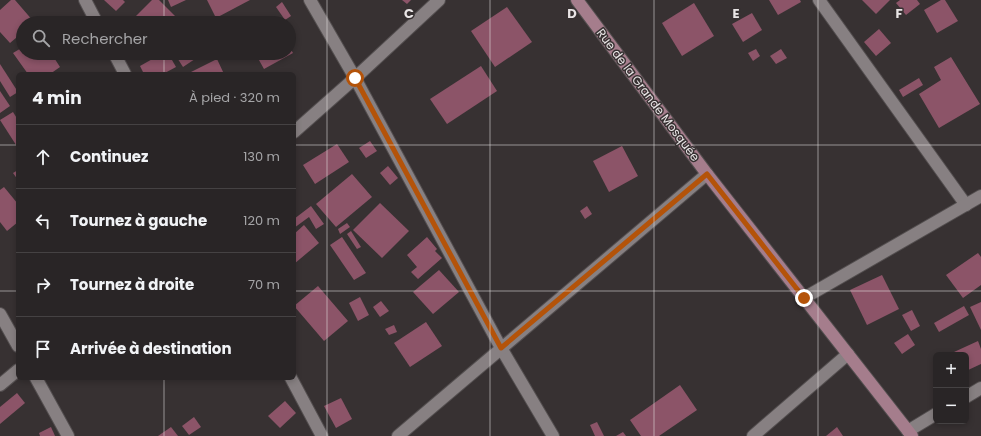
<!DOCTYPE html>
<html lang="fr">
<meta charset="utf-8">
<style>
body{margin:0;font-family:Poppins,sans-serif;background:#353132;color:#f1f3f6}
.controls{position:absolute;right:12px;bottom:12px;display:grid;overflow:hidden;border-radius:6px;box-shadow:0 2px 6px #0003}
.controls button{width:36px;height:36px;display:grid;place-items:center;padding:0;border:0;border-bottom:1px solid #454243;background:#292526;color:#f1f3f6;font:20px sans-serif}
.stop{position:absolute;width:12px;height:12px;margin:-9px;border:3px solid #b45309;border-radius:50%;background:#fff}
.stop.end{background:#b45309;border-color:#fff;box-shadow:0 1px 4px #0008}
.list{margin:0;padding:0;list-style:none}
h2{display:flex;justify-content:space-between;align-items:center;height:52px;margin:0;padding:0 16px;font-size:17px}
h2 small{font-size:13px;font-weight:400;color:#a5a5a7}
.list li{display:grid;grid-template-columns:26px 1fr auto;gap:12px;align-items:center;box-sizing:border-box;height:64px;padding:0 16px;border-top:1px solid #454243}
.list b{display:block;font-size:15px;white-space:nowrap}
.list em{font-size:13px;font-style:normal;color:#a5a5a7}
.icon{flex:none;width:22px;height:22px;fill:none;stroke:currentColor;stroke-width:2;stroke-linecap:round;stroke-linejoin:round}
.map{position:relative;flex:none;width:981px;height:436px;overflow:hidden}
.search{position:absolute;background:#292526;box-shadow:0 2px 6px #0003;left:16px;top:16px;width:280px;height:44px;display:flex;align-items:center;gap:10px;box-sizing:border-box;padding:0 14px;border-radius:22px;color:#a5a5a7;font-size:15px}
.panel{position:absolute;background:#292526;box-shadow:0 2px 6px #0003;left:16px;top:72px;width:280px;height:308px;border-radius:6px}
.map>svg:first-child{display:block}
.building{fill:#8c5468}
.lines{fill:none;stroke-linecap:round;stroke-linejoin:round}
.street-casing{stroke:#534e4f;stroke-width:14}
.secondary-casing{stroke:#534e4f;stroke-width:14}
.street{stroke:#878082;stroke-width:12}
.secondary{stroke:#a57d8c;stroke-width:12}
.route{stroke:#b45309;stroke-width:5}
.grid{fill:none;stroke:#e9e5e6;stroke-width:1;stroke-opacity:0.55}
.labels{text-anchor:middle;stroke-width:3;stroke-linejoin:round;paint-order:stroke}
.street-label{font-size:12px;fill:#e9e5e6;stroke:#373132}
.grid-label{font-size:13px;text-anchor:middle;font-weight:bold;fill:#e9e5e6;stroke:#373132;stroke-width:3;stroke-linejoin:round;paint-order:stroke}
</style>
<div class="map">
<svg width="981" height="436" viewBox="0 0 981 436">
<rect width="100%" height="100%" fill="#373132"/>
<g class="building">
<path d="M 11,0 L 15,0 L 34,22 L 33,23 L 23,23 L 23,32 L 10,43 L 0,32 L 0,10 Z"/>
<path d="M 104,0 L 123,0 L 125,2 L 116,11 Z"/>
<path d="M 152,0 L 159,0 L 179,20 L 176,23 L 137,23 L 133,19 Z"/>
<path d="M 168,0 L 186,0 L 171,7 Z"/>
<path d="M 207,0 L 250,0 L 216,18 Z"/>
<path d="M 402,0 L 411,0 L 407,4 Z"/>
<path d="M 769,0 L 800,0 L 801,2 L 778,15 Z"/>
<path d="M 862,0 L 890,0 L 876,14 Z"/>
<path d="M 900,0 L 917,0 L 920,4 L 906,15 L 896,3 Z"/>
<path d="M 941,0 L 945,0 L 958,21 L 937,33 L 924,10 Z"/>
<path d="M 282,2 L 291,16 L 285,20 L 276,7 Z"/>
<path d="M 694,3 L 714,36 L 682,56 L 662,23 Z"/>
<path d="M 507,7 L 532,42 L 495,67 L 471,31 Z"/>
<path d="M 752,13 L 762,30 L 743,42 L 732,24 Z"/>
<path d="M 879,29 L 891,43 L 876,56 L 864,42 Z"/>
<path d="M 289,46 L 293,53 L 264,69 L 255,53 L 289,53 Z"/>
<path d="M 23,47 L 23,53 L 51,53 L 60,67 L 50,74 L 28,74 L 13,53 Z"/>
<path d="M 756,49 L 760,56 L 753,61 L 748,53 Z"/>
<path d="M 781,49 L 787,58 L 776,64 L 770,56 Z"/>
<path d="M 163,53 L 168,53 L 176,67 L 163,74 L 144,74 L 140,66 Z"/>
<path d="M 174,53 L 204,53 L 183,67 Z"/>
<path d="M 951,57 L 980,104 L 939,128 L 919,94 L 941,80 L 934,67 Z"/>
<path d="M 217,59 L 224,74 L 187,74 Z"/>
<path d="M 0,64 L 18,92 L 10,97 L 0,81 Z"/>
<path d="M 481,66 L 497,91 L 447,124 L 430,99 Z"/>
<path d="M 919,78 L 923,85 L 903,97 L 899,90 Z"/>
<path d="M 0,91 L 10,106 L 0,113 Z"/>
<path d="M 13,112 L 18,120 L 18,148 L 0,120 Z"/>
<path d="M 370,141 L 377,151 L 366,158 L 359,148 Z"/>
<path d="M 337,144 L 349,162 L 315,184 L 303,165 Z"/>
<path d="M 622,146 L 638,176 L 609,192 L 593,161 Z"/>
<path d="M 388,166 L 398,178 L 390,185 L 380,173 Z"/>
<path d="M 18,170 L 18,180 L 13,173 Z"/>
<path d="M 352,174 L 372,197 L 336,227 L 316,204 Z"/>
<path d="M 4,187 L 18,204 L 18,222 L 7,231 L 0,222 L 0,190 Z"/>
<path d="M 380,203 L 409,231 L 382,258 L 353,230 Z"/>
<path d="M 311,206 L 324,224 L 316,229 L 309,217 L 294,228 L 294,219 Z"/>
<path d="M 587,206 L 592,214 L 585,219 L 580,211 Z"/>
<path d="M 347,223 L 350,227 L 340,234 L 338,229 Z"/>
<path d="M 304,225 L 319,243 L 294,264 L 294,234 Z"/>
<path d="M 351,231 L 361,247 L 357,249 L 347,234 Z"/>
<path d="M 342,237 L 366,273 L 354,280 L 330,245 Z"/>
<path d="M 427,237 L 437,249 L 435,251 L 442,258 L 418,279 L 411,272 L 417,267 L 407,255 Z"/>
<path d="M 978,253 L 981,257 L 981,285 L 963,298 L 946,275 Z"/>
<path d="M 439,270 L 459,292 L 433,314 L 413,292 Z"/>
<path d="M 882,275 L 899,309 L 867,325 L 850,290 Z"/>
<path d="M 318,286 L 348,321 L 324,341 L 294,306 Z"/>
<path d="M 360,297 L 369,315 L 358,321 L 349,303 Z"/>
<path d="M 381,301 L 389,311 L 380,317 L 373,307 Z"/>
<path d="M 981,302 L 981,330 L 970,307 Z"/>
<path d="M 964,306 L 969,315 L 939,332 L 934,323 Z"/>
<path d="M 912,310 L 920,326 L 911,331 L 902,315 Z"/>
<path d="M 426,322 L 442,346 L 410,367 L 394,343 Z"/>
<path d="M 394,325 L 397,332 L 389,335 L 385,329 Z"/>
<path d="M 908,334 L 915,345 L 902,354 L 894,343 Z"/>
<path d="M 978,341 L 981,349 L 981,364 L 966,371 L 966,355 L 955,355 L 954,352 Z"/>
<path d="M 680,385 L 697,410 L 659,436 L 641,436 L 630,420 Z"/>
<path d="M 17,393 L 25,403 L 0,424 L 0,407 Z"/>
<path d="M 341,398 L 352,419 L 336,428 L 324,406 Z"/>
<path d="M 285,401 L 296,413 L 280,428 L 268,416 Z"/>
<path d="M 194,417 L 201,427 L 189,435 L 182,426 Z"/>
<path d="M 597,422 L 604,436 L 595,436 L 590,425 Z"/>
<path d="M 51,427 L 55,436 L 40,436 L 39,433 Z"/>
<path d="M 171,427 L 178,436 L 158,436 Z"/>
<path d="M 837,427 L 843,436 L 826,436 Z"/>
<path d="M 623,432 L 626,436 L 616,436 Z"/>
</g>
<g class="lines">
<g class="street-casing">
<g id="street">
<path d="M 85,0 L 97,23"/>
<path d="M 310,0 L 355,78 L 501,348 L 553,436"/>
<path d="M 819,0 L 966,205"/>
<path d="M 114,53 L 125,74"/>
<path d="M 294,132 L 355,78 L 439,0"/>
<path d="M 804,298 L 981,196"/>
<path d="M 0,314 L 18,346"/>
<path d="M 36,378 L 68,436"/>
<path d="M 291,378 L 322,436"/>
<path d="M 0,385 L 18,370"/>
<path d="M 966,397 L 981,388"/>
<path d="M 908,431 L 936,414"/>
<path d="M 398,436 L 707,174"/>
<path d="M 753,436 L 848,354"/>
</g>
</g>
<g class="secondary-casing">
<path id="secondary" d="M 577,0 L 707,174 L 912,436"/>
</g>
<use href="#street" class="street"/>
<use href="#secondary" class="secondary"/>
</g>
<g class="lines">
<path class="route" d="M 355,78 L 501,348 L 707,174 L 804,298"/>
</g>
<path class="grid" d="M 164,0 L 164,23M 327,0 L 327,436M 490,0 L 490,436M 654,0 L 654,436M 818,0 L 818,436M 164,53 L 164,74M 0,145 L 18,145M 294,145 L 981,145M 0,291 L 18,291M 294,291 L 981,291M 164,378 L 164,436"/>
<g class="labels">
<g class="street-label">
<text transform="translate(648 95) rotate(53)" y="4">Rue de la Grande Mosquée</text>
</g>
</g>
<g class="grid-label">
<text x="409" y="18">C</text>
<text x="572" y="18">D</text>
<text x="736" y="18">E</text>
<text x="899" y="18">F</text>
</g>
</svg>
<div class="controls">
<button>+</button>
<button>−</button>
</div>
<div class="stop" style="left:355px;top:78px"></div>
<div class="stop end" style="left:804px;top:298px"></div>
<div class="search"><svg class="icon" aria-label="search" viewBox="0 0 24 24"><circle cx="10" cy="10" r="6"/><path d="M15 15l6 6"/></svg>Rechercher</div>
<section class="panel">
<h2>4 min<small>À pied · 320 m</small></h2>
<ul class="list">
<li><svg class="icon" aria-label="ahead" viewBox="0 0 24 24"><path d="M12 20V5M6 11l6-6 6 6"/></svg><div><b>Continuez</b></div><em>130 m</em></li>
<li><svg class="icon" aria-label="left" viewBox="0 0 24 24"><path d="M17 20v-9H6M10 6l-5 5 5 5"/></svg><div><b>Tournez à gauche</b></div><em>120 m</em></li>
<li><svg class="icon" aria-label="right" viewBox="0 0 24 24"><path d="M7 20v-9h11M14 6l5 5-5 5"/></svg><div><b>Tournez à droite</b></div><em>70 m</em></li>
<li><svg class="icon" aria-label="arrive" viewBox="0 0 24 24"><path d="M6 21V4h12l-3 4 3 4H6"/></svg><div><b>Arrivée à destination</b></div></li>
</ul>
</section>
</div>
